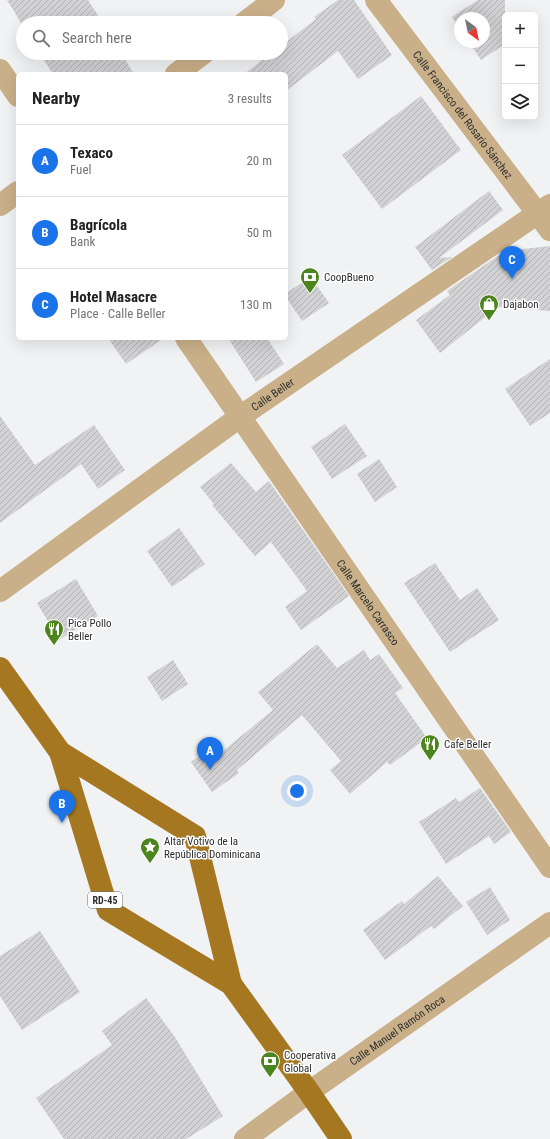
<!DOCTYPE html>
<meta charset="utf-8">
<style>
body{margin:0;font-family:"Roboto Condensed",sans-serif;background:#f6f6f6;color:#222}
.controls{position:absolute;right:12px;top:12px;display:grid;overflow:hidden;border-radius:6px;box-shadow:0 4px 16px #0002}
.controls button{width:36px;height:36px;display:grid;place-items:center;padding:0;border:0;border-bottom:1px solid #e0e0e0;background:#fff;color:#222;font:20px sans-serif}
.compass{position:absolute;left:454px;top:12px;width:36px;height:36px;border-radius:50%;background:#fff;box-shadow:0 4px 16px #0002;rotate:147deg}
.you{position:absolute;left:297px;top:791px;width:14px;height:14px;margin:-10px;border:3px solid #fff;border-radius:50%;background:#1a73e8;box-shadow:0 0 0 6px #1a73e833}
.badge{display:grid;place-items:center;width:26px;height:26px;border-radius:50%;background:#1a73e8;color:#fff;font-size:13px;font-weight:700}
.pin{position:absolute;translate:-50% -33px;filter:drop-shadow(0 1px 2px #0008)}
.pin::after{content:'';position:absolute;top:21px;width:14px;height:12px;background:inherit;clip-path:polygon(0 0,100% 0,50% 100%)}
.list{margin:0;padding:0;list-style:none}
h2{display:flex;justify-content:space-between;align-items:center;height:52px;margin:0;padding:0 16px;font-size:17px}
h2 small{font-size:13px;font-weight:400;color:#767676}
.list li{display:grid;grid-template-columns:26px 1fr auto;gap:12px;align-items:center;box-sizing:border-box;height:72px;padding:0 16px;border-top:1px solid #e0e0e0}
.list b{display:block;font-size:15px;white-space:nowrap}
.list p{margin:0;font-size:13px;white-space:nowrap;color:#767676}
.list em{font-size:13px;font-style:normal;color:#767676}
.icon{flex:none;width:22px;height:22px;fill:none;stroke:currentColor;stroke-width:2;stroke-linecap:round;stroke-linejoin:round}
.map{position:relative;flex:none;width:550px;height:1139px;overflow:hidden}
.search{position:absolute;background:#fff;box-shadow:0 4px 16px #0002;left:16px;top:16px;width:272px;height:44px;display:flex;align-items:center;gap:10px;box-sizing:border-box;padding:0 14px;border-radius:22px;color:#767676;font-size:15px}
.panel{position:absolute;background:#fff;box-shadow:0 4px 16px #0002;left:16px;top:72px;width:272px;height:268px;border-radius:6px}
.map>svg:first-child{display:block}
.building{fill:url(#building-hatch)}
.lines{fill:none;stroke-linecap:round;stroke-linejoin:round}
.minor{stroke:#c9b089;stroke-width:22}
.major{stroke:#a57721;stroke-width:22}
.labels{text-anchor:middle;stroke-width:3;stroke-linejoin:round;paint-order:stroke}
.shield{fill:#fff;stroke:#6b6c6c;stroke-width:1}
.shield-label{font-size:10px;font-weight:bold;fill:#2c2d2d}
.street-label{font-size:11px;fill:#2c2d2d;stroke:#fff}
.poi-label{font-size:11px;fill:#2c2d2d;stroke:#fff;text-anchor:start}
</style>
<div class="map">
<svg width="550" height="1139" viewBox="0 0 550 1139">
<defs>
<pattern id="building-hatch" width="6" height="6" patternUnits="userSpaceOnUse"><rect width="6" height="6" fill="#d2d1d3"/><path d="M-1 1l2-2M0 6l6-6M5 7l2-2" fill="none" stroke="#b4b4b5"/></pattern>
</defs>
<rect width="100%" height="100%" fill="#f1f2f3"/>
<g class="building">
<path d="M 7,0 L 88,0 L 103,23 L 23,23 L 23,26 Z"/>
<path d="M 338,0 L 354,0 L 392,55 L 358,79 L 338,51 L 286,91 L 286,74 L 244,74 L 271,53 L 281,53 L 281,46 L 316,19 L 314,17 Z"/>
<path d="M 478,0 L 505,0 L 505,44 L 481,60 L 469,42 L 484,42 L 484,18 L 460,18 L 460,29 L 452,17 Z"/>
<path d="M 39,53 L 121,53 L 134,74 L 53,74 Z"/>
<path d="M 421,96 L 461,150 L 382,209 L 342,155 Z"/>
<path d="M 489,191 L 503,210 L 439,258 L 452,257 L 432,270 L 415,247 Z"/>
<path d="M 550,246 L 550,311 L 498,307 L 440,353 L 416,320 L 450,295 L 447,291 L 505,251 Z"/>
<path d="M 311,277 L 329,303 L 302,321 L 286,297 L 286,293 Z"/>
<path d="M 108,338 L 164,338 L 126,364 Z"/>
<path d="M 228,338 L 267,338 L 284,364 L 256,382 Z"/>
<path d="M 550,359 L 550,413 L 530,426 L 505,389 Z"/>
<path d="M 0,416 L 35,465 L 94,425 L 125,470 L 98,489 L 81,464 L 0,523 Z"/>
<path d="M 345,424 L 367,456 L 332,479 L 311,447 Z"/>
<path d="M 379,459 L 397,487 L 375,502 L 357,474 Z"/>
<path d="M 231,463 L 256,492 L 269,481 L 349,596 L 301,630 L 285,607 L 307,591 L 271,542 L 255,556 L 212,505 L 214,504 L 200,487 Z"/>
<path d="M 179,528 L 205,564 L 172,587 L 147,551 Z"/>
<path d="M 435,563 L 460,600 L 477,588 L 499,620 L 450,652 L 404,583 Z"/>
<path d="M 76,579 L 98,616 L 59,640 L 37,603 Z"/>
<path d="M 317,644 L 337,668 L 364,650 L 370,660 L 379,654 L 403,688 L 395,693 L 427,738 L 390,765 L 387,762 L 350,794 L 330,770 L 341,761 L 302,715 L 237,770 L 239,773 L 212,792 L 191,762 L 218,743 L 223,751 L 273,710 L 258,692 Z"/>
<path d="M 173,660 L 188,684 L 162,701 L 147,677 Z"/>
<path d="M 480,788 L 511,832 L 494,844 L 489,836 L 446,864 L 419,822 L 456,798 L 459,802 Z"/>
<path d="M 438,876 L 463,906 L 434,929 L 431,926 L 385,960 L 363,930 L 402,901 L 404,904 Z"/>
<path d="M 490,887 L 510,920 L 487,935 L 466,902 Z"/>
<path d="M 40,931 L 80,992 L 22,1030 L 0,996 L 0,956 Z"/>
<path d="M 146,998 L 175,1037 L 223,1116 L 186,1139 L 64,1139 L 36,1098 L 112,1045 L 102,1031 Z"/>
</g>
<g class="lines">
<g class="minor">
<path id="s1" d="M 376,0 L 550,230"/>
<path d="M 244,23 L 274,0"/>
<path d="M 0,70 L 18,96"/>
<path d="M 176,74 L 204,53"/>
<path d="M 0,205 L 18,192"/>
<path id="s2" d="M 186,338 L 550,867"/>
<path id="s3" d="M 0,591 L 241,416 L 550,205"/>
<path id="s4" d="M 245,1139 L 309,1092 L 550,923"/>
</g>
<g class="major">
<path d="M 0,668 L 60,752 L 108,910 L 231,984 L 309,1092 L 341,1139"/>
<path d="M 60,752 L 195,836 L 231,984"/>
</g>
</g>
<defs>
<g id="bank-pin" transform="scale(1)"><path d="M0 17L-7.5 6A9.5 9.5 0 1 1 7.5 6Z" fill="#4c841e" stroke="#fff"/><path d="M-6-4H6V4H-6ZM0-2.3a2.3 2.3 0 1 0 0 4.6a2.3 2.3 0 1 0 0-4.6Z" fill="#fff"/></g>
<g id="shop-pin" transform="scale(1)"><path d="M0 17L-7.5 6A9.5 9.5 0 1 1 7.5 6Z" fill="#4c841e" stroke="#fff"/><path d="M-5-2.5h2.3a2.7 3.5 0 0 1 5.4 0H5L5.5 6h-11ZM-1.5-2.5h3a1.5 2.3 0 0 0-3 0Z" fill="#fff"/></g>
<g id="restaurant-pin" transform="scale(1)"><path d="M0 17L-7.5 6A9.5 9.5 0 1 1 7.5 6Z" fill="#4c841e" stroke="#fff"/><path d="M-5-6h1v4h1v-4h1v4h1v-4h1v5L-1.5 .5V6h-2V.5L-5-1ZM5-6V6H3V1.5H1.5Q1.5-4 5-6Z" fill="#fff"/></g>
<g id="sight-pin" transform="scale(1)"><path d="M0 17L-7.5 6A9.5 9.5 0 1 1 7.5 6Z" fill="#4c841e" stroke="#fff"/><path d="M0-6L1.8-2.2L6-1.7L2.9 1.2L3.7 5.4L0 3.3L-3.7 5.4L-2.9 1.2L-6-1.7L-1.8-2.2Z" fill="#fff"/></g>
</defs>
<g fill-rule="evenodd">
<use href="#bank-pin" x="310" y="277"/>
<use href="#shop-pin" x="489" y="304"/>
<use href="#restaurant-pin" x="54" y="629"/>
<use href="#restaurant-pin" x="430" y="744"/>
<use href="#sight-pin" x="150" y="847"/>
<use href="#bank-pin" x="270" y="1061"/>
</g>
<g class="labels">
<rect class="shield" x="88" y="892" width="34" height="16" rx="3"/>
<g class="shield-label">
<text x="105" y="904">RD-45</text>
</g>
<g class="street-label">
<text dy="4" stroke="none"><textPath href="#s1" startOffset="144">Calle Francisco del Rosario Sánchez</textPath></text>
<text dy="4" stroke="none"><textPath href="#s3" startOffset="336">Calle Beller</textPath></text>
<text dy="4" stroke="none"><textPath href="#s2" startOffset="321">Calle Marcelo Carrasco</textPath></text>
<text dy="4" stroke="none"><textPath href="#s4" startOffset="187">Calle Manuel Ramón Roca</textPath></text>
</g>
<g class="poi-label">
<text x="324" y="281">CoopBueno</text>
<text x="503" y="308">Dajabon</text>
<text x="68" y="627">Pica Pollo<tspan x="68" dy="13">Beller</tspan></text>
<text x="444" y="748">Cafe Beller</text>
<text x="164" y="845">Altar Votivo de la<tspan x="164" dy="13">República Dominicana</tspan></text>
<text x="284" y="1059">Cooperativa<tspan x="284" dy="13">Global</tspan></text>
</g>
</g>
</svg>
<div class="controls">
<button>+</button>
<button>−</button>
<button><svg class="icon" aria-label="layers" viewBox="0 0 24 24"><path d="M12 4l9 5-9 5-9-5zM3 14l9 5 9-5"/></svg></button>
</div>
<svg class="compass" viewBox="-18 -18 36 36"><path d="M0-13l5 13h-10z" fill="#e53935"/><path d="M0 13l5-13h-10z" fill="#767676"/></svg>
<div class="you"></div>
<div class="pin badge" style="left:210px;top:770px">A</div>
<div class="pin badge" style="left:62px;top:823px">B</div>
<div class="pin badge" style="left:512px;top:279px">C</div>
<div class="search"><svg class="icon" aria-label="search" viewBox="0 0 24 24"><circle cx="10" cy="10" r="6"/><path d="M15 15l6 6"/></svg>Search here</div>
<section class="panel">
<h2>Nearby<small>3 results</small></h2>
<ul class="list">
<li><span class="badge">A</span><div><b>Texaco</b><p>Fuel</p></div><em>20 m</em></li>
<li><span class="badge">B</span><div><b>Bagrícola</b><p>Bank</p></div><em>50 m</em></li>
<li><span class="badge">C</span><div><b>Hotel Masacre</b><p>Place · Calle Beller</p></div><em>130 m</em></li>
</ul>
</section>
</div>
